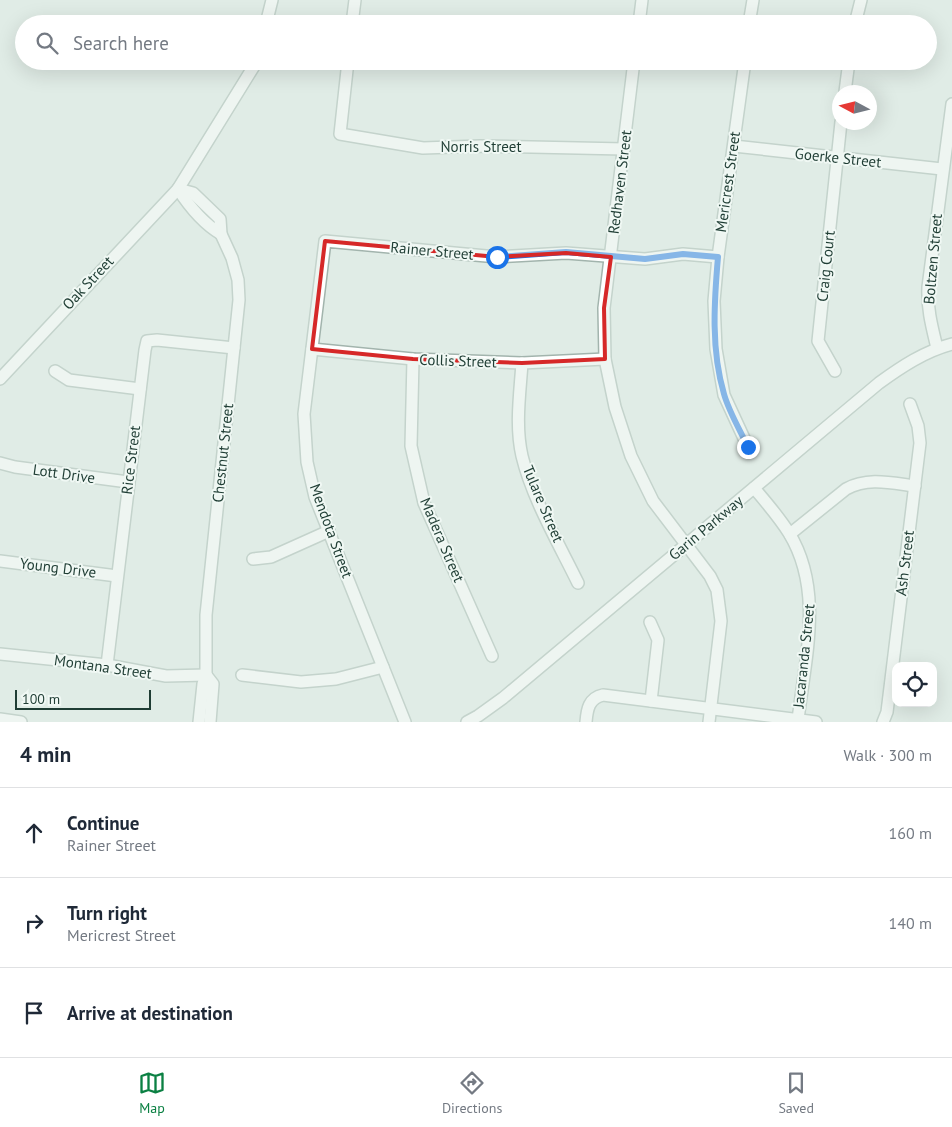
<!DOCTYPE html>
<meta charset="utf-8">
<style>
body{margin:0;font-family:"PT Sans",sans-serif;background:#f2f2f3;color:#1f2937}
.controls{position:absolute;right:15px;bottom:15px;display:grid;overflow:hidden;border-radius:10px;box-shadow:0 5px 20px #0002}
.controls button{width:45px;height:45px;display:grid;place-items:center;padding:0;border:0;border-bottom:1px solid #e0e1e3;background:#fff;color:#1f2937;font:25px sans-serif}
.compass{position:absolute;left:832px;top:85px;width:45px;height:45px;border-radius:50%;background:#fff;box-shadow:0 5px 20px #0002;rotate:277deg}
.scale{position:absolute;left:15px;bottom:12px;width:136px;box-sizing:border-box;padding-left:5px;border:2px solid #1f3d34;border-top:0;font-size:14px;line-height:18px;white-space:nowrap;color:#1f3d34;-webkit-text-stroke:4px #f0f8f4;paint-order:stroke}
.stop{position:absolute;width:15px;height:15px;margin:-11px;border:4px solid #1a73e8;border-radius:50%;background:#fff}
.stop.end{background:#1a73e8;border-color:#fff;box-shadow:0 1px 5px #0008}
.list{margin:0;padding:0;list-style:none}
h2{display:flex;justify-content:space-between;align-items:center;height:65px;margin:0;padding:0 20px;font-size:21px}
h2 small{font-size:16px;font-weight:400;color:#747a83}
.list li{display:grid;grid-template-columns:32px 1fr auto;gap:15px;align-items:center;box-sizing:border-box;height:90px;padding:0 20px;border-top:1px solid #e0e1e3}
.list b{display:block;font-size:19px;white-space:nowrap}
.list p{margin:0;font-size:16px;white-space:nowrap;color:#747a83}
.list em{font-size:16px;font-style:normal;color:#747a83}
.icon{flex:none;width:28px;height:28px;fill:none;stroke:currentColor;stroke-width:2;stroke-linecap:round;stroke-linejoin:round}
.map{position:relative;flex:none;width:952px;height:722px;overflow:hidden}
.search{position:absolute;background:#fff;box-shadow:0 5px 20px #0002;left:15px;right:15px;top:15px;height:55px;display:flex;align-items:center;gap:12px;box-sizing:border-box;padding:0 18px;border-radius:28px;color:#747a83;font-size:19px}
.sheet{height:335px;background:#fff}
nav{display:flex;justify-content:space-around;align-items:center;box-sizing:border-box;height:70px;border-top:1px solid #e0e1e3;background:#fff;font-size:14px;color:#747a83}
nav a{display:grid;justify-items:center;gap:2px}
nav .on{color:#0b8043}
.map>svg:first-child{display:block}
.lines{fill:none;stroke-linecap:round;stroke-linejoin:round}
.minor-casing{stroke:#a2b4ad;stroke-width:14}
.minor{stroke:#fff;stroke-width:11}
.route{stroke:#1a73e8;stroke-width:6}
.marked{fill:none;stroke:#d62828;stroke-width:4;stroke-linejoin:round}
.labels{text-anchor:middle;stroke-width:4;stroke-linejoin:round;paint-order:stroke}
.street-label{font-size:15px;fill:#1f3d34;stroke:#f0f8f4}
</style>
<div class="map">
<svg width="952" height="722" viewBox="0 0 952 722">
<rect width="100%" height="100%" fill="#e0ece6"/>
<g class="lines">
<g class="minor-casing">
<g id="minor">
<path d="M 266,24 L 272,0"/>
<path d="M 352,24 L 355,0"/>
<path d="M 639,24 L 642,0"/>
<path d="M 749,24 L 753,0"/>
<path d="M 855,24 L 861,0"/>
<path d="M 348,61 L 340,134 L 423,148 L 480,146 L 624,149"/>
<path d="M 634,61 L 604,308 L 605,359 L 615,407 L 631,456 L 653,501 L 710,576 L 717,590 L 721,621 L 709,722"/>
<path d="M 745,61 L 718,257 L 714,301 L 716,349 L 724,395 L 748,447"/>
<path d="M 845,92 L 849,61"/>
<path d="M 734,146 L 942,169"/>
<path d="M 178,189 L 193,193 L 220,219 L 221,234 L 232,258 L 238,280 L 239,300 L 206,615 L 206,675 L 203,684 L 199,722"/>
<path d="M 178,189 C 189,206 204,224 221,234"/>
<path d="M 937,348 C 932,327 927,309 928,287 L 952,104"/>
<path d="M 312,349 L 413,359 L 522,363 L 605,359"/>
<path d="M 413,359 L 411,446 L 424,503 L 492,656"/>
<path d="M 522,363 C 520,393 515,426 522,456 C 532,498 559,544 578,583"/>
<path d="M 55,371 L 69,380 L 140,389"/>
<path d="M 835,371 L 818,341 L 841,122"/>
<path d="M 0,379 L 178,189 L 254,66 L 256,61"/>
<path d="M 0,463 L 15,467 L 128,482"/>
<path d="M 754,488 C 766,502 779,517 789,533 C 824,590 805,658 798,720"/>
<path d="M 790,534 L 846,489 C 868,477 891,483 915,486"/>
<path d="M 253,559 L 271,557 L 329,531"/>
<path d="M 0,561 L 117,576"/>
<path d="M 650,622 L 658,640 L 651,701"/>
<path d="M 0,654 L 107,665 L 166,676 L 206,675"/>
<path d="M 107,665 L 145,350 L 147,341 L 157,340 L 234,348"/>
<path d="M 206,675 L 213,684 L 210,722"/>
<path d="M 242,675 L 301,682 L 336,679 L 383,667"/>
<path d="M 0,719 L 21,722"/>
<path d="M 405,722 L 315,497 L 307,462 L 304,414 L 325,241 L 497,257 L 566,253 L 645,259 L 683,254 L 718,257"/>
<path d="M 467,722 L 478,716 L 503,698 L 879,383 C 901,367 925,351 952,344"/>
<path d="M 586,722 C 587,709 589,698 603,695 L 816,722"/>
<path d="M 883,722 L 887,712 L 920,443 L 918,426 L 910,404"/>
</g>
</g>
<use href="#minor" class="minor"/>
</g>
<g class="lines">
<path class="route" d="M 497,257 L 566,252 L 645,259 L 683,254 L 718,257 C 714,303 711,350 724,394 C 729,412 740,430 748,447"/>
</g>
<path d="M0 0H952V722H0ZM 325,241 L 497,257 L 566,253 L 611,257 L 604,308 L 605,359 L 522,363 L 413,359 L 312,349 Z" fill="#e0ece6" fill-opacity=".55" fill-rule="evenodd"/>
<path class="marked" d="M 325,241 L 497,257 L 566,253 L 611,257 L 604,308 L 605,359 L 522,363 L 413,359 L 312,349 Z"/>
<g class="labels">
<g class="street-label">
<text x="481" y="152">Norris Street</text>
<text transform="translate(838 158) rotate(6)" y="5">Goerke Street</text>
<text transform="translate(620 182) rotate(-83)" y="5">Redhaven Street</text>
<text transform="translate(728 182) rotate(-82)" y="5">Mericrest Street</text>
<text transform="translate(432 251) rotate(5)" y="5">Rainer Street</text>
<text transform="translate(933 259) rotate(-85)" y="5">Boltzen Street</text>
<text transform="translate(826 266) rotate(-84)" y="5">Craig Court</text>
<text transform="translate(88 283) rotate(-47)" y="5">Oak Street</text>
<text transform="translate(458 361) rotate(2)" y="5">Collis Street</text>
<text transform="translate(223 453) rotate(-84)" y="5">Chestnut Street</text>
<text transform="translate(131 460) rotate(-83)" y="5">Rice Street</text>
<text transform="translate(64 474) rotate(8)" y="5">Lott Drive</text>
<text transform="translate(543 504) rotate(67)" y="5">Tulare Street</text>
<text transform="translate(706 528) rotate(-40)" y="5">Garin Parkway</text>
<text transform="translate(331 531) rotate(70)" y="5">Mendota Street</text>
<text transform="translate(442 540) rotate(67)" y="5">Madera Street</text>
<text transform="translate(905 563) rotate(-83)" y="5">Ash Street</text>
<text transform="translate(58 568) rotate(7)" y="5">Young Drive</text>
<text transform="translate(804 656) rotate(-84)" y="5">Jacaranda Street</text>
<text transform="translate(103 667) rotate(8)" y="5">Montana Street</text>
</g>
</g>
</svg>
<div class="controls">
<button><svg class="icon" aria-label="locate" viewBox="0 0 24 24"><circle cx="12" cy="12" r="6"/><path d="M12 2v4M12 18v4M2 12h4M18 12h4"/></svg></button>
</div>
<svg class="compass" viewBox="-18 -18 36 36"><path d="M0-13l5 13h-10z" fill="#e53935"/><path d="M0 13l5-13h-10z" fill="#747a83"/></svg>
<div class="scale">100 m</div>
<div class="stop" style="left:497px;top:257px"></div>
<div class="stop end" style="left:748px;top:447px"></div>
<div class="search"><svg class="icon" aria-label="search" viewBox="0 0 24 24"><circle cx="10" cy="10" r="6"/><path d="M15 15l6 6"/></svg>Search here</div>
</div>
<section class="sheet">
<h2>4 min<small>Walk · 300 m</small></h2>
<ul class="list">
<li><svg class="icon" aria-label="ahead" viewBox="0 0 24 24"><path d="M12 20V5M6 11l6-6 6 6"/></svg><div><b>Continue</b><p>Rainer Street</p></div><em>160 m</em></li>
<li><svg class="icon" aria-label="right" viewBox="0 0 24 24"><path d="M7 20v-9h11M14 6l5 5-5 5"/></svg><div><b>Turn right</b><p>Mericrest Street</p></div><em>140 m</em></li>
<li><svg class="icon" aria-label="arrive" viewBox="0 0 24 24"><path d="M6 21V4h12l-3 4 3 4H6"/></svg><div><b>Arrive at destination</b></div></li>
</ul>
</section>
<nav>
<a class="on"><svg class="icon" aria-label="map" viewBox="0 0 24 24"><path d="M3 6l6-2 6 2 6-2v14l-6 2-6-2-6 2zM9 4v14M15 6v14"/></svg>Map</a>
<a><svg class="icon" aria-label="directions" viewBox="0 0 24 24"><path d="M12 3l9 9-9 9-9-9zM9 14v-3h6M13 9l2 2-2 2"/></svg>Directions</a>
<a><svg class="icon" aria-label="saved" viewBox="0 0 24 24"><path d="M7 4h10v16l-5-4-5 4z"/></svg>Saved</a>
</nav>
